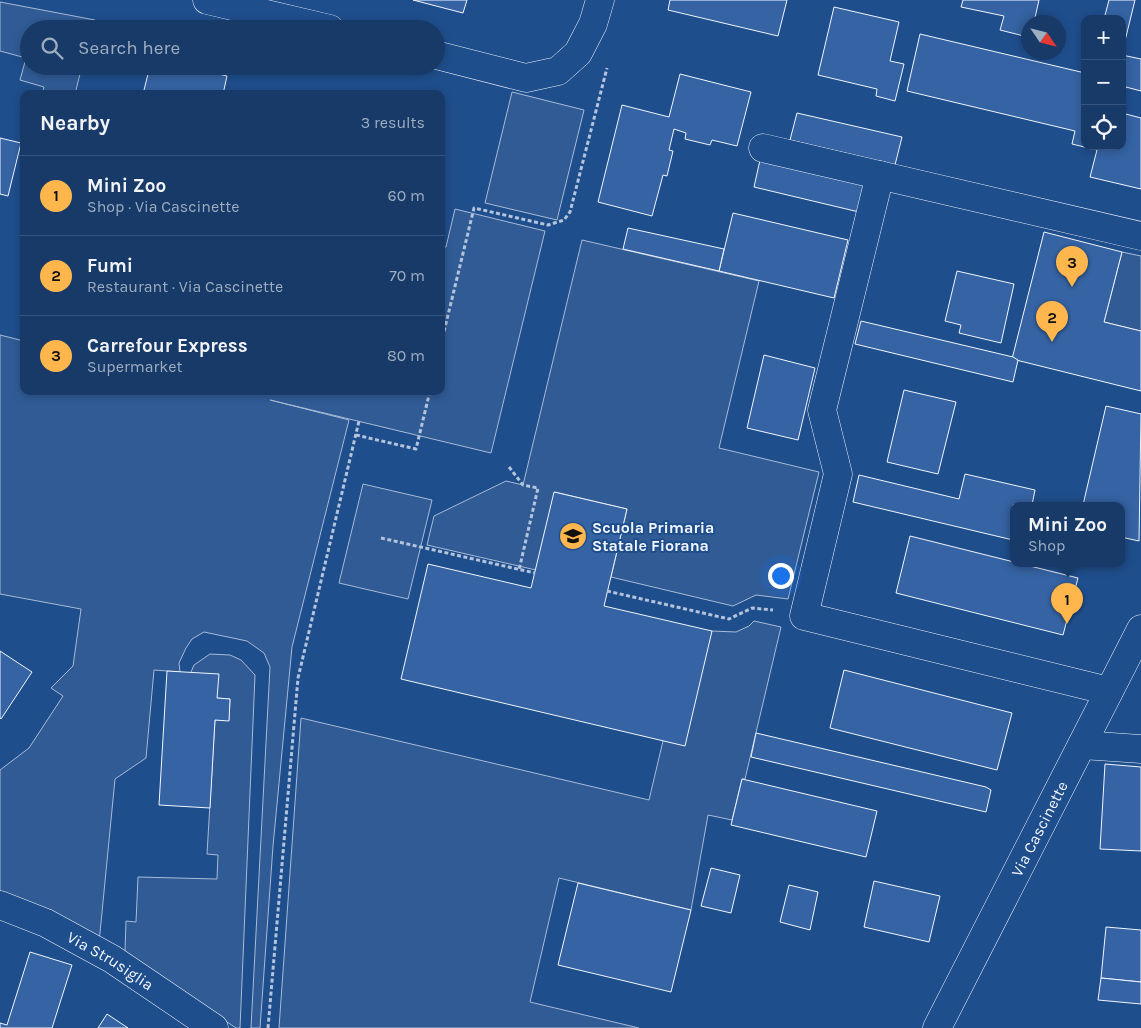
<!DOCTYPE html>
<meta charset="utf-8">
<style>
body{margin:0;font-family:Karla,sans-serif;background:#20416f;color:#f1f3f6}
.controls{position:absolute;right:15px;top:15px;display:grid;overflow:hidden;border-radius:10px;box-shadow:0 2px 8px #0003}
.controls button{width:45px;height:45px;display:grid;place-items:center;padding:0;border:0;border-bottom:1px solid #36547d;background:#173a69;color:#f1f3f6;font:25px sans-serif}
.compass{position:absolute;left:1021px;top:15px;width:45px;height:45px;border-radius:50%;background:#173a69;box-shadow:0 2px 8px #0003;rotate:125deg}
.you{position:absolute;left:780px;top:575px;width:18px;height:18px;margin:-12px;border:4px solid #fff;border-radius:50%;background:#1a73e8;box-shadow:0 0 0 8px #1a73e833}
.badge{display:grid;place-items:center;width:32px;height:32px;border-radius:50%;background:#ffb74d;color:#111;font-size:16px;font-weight:700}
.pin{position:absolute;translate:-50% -41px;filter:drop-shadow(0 1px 2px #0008)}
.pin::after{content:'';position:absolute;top:26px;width:18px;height:15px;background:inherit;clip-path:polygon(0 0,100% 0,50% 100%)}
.popup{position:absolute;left:1010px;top:502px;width:115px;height:65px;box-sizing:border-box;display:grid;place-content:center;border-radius:10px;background:#173a69;filter:drop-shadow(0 1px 4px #0005);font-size:16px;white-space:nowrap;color:#9eadc0}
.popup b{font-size:19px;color:#f1f3f6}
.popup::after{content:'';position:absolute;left:50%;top:100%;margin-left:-10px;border:10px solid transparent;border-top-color:#173a69}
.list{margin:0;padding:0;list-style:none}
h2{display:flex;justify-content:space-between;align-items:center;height:65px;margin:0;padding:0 20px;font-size:21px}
h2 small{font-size:16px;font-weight:400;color:#9eadc0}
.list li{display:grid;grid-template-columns:32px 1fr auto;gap:15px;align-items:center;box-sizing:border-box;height:80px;padding:0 20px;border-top:1px solid #36547d}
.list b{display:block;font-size:19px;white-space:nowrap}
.list p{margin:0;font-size:16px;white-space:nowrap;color:#9eadc0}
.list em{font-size:16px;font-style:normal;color:#9eadc0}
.icon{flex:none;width:28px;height:28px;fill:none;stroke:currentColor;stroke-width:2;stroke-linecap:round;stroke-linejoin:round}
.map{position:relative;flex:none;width:1141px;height:1028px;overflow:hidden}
.search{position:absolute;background:#173a69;box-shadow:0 2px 8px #0003;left:20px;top:20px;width:425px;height:55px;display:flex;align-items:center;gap:12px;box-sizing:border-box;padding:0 18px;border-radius:28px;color:#9eadc0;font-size:19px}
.panel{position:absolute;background:#173a69;box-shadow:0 2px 8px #0003;left:20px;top:90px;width:425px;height:305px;border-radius:10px}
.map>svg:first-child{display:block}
.built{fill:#305b95;stroke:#a8bbd7}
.building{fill:#3563a3;stroke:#f2f6ff}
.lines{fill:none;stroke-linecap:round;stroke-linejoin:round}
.minor-casing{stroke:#f2f6ff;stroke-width:29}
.secondary-casing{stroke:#f2f6ff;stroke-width:29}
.path{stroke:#b3c4dc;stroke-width:3;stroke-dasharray:4 2.5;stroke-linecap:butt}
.minor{stroke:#1f4e8c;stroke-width:28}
.secondary{stroke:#1f4e8c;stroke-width:28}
.labels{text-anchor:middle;stroke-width:4;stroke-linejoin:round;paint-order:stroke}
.poi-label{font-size:16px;font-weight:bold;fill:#f2f6ff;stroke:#1f4e8c;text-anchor:start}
.street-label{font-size:16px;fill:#f2f6ff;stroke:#1f4e8c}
</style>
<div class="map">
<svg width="1141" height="1028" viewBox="0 0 1141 1028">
<rect width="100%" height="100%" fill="#1f4e8c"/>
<g class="built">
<path d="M 0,2 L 95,20 L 93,29 L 29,29 L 29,66 L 82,66 L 75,94 L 42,94 L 44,87 L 20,80 L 26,58 L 0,51 Z"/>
<path d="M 512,92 L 584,110 L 557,220 L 485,203 Z"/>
<path d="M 455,209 L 545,231 L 491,453 L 270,400 L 349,420 L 292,647 L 273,846 L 260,1028 L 251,1028 L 270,667 L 264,653 L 247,641 L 204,632 L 192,639 L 186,648 L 179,663 L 180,672 L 154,670 L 146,758 L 115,779 L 99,943 L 0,893 L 0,770 L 29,748 L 63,696 L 51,688 L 73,666 L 81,609 L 0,594 L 0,335 L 24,341 L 24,391 L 441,391 L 441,246 L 446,247 Z"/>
<path d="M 582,240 L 759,281 L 719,448 L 819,472 L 788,599 L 756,595 L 733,606 L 611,577 L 627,509 L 555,492 L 536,570 L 427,545 L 434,516 L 506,481 L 523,485 Z"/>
<path d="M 1122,252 L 1141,256 L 1141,331 L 1104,322 Z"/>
<path d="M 363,484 L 432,500 L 408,599 L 339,583 Z"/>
<path d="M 754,621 L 781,627 L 745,779 L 742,779 L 732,820 L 708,815 L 691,910 L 559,878 L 530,1002 L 639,1028 L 279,1028 L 301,718 L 649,800 L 663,741 L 712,631 L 736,632 L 749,626 Z"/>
<path d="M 210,654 L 230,655 L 241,660 L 255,675 L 240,1028 L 236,1028 L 133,959 L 125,951 L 126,921 L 136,922 L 138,877 L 217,879 L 218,855 L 207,854 L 215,720 L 229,720 L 230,699 L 217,698 L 191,672 L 194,665 Z"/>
</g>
<g class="building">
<path d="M 413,0 L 467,0 L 463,13 Z"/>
<path d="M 670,0 L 787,0 L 778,36 L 668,10 Z"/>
<path d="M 963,0 L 1039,0 L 1034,22 L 1028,22 L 1028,37 L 1000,30 L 1004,16 L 961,7 Z"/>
<path d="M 1109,0 L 1135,0 L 1122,53 L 1122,19 L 1104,19 Z"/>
<path d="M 834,7 L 899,22 L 890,61 L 904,64 L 895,101 L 876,96 L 877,89 L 818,75 Z"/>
<path d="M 920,34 L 1085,73 L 1085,146 L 1122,146 L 1122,113 L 1141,118 L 1141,189 L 1090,177 L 1097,150 L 1072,144 L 1075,131 L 907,91 Z"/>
<path d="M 1122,55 L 1141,59 L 1141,91 L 1126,87 L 1122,103 Z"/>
<path d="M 150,66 L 207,66 L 206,71 L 227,76 L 223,94 L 143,94 Z"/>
<path d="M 680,74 L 751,92 L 737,146 L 712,140 L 710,145 L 685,139 L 686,133 L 674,129 L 669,150 L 673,151 L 667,176 L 663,175 L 652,216 L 598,202 L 622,105 L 669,117 Z"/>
<path d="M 797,113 L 902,137 L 895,165 L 790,140 Z"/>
<path d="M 0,138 L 21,143 L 8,196 L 0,194 Z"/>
<path d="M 760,160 L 865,185 L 859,212 L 754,187 Z"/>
<path d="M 733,213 L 848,240 L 834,298 L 719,271 Z"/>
<path d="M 628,228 L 724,249 L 719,271 L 623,249 Z"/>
<path d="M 1044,232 L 1122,252 L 1104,322 L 1141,331 L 1141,391 L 1012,359 Z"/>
<path d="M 957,271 L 1014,284 L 1001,343 L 959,333 L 961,325 L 945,321 Z"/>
<path d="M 861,321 L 1013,357 L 1018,360 L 1013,382 L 855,344 Z"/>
<path d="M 764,355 L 815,368 L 798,440 L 747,428 Z"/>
<path d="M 904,390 L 956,402 L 938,474 L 887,462 Z"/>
<path d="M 1106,406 L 1141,414 L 1139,541 L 1121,537 L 1121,505 L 1083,505 Z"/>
<path d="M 965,474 L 1035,490 L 1032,505 L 1013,505 L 1013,540 L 853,502 L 859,475 L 959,499 Z"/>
<path d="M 554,492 L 627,509 L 604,606 L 712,631 L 685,746 L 401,679 L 428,564 L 531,588 Z"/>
<path d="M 910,536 L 1078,578 L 1063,635 L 896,593 Z"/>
<path d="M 0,651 L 32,672 L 1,719 L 0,718 Z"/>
<path d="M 844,670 L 1012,713 L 997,770 L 830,728 Z"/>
<path d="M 167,671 L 219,674 L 217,698 L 230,699 L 229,721 L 215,720 L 210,808 L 159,805 Z"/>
<path d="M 756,733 L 986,787 L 991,790 L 986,812 L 751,757 Z"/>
<path d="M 1105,764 L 1141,767 L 1141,851 L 1100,849 Z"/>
<path d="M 742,779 L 877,811 L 866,857 L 731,825 Z"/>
<path d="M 711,868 L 740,875 L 731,913 L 701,906 Z"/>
<path d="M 874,881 L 940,896 L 929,942 L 864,927 Z"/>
<path d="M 578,883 L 691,910 L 671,992 L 558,965 Z"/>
<path d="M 789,885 L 818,892 L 810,930 L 780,922 Z"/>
<path d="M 1106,927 L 1141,930 L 1141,982 L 1101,978 Z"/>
<path d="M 30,952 L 72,965 L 52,1028 L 0,1028 L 0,1023 L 7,1025 Z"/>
<path d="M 1101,978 L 1141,982 L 1141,1004 L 1098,1000 Z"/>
<path d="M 107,1014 L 128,1028 L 98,1028 Z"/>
</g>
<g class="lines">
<g class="minor-casing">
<g id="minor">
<path d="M 207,0 L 330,29"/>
<path d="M 436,55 L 526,78 L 558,71 L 578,53 L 593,24 L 600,0"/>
<path d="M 763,148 L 1141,236"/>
<path d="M 880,175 L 822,410 L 838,474 L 804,616 L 1109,691"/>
<path d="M 1082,745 L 1141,749"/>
</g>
</g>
<g class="secondary-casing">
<g id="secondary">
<path id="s1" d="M 0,905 L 46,923 L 112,959 L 214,1028"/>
<path id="s2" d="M 937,1028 L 1141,629"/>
</g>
</g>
<g class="path">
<path d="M 441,344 L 474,208 L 548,225 L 564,220 L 570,212 L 607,68"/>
<path d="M 356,435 L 416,449 L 430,391"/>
<path d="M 509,467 L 523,485 L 538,488 L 519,570"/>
<path d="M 381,538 L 535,573"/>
<path d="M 607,591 L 729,619 L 752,608 L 773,610"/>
<path d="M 268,1028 L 298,678 L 359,421"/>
</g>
<use href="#minor" class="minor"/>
<use href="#secondary" class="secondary"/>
</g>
<defs>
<g id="school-disc" transform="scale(1.4375)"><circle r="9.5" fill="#ffb74d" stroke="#1f4e8c"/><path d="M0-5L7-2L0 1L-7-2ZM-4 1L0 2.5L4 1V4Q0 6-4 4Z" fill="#111"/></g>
</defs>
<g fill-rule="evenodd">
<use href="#school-disc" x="573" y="536"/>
</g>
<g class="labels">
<g class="poi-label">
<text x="592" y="533">Scuola Primaria<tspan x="592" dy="18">Statale Fiorana</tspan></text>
</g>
<g class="street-label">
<text dy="6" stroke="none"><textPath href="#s2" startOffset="224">Via Cascinette</textPath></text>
<text dy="6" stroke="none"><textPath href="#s1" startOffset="124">Via Strusiglia</textPath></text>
</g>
</g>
</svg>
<div class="controls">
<button>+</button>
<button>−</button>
<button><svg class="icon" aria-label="locate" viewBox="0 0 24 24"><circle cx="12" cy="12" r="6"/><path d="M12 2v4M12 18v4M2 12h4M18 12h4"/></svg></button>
</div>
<svg class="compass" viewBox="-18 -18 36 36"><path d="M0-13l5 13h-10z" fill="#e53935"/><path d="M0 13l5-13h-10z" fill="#9eadc0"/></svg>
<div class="you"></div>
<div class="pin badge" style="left:1067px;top:624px">1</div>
<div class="popup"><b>Mini Zoo</b>Shop</div>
<div class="pin badge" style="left:1052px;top:342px">2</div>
<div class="pin badge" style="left:1072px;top:287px">3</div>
<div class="search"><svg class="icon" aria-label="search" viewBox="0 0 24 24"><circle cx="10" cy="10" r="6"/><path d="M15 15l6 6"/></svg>Search here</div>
<section class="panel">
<h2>Nearby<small>3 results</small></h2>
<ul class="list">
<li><span class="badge">1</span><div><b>Mini Zoo</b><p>Shop · Via Cascinette</p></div><em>60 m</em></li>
<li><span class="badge">2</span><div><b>Fumi</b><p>Restaurant · Via Cascinette</p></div><em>70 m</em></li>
<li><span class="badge">3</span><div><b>Carrefour Express</b><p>Supermarket</p></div><em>80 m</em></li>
</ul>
</section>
</div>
